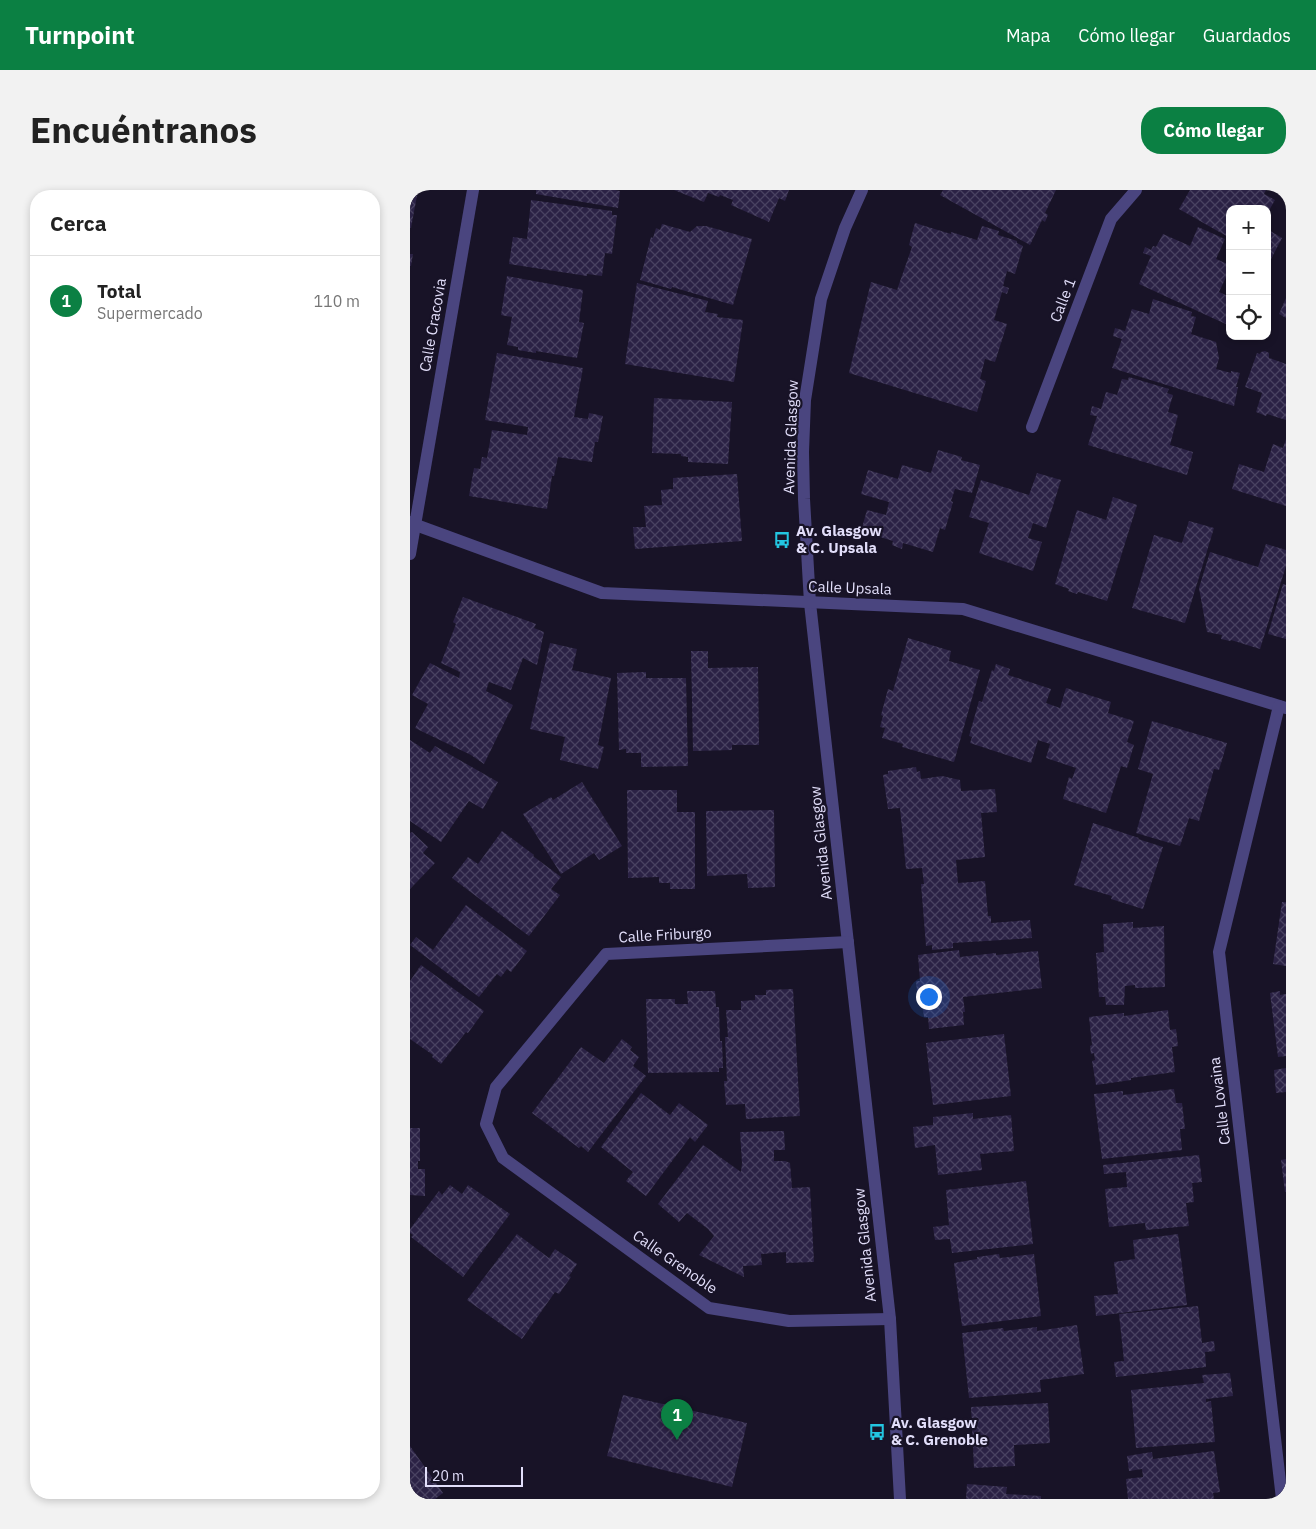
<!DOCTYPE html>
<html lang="es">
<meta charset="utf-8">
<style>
body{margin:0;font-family:"IBM Plex Sans",sans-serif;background:#f2f2f2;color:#222}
.controls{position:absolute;right:15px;top:15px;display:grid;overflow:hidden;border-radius:10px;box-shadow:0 2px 8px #0003}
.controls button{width:45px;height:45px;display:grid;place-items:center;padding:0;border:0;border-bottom:1px solid #e0e0e0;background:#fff;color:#222;font:25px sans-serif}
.scale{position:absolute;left:15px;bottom:12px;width:98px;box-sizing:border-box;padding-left:5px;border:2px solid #e2defa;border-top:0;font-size:14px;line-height:18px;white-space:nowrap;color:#e2defa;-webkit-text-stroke:4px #181327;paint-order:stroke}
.you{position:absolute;left:518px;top:806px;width:18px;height:18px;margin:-12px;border:4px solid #fff;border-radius:50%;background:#1a73e8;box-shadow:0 0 0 8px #1a73e833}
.badge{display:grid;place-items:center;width:32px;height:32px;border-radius:50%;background:#0b8043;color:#fff;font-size:16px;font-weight:700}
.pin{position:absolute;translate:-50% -41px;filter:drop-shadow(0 1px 2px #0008)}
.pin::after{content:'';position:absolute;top:26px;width:18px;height:15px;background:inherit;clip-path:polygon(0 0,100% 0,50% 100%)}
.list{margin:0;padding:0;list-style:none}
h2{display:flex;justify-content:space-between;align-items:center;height:65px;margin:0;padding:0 20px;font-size:21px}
h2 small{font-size:16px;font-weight:400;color:#767676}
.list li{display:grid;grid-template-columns:32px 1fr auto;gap:15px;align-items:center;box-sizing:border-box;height:90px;padding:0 20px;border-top:1px solid #e0e0e0}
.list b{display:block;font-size:19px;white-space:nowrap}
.list p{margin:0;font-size:16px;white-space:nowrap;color:#767676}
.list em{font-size:16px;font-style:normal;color:#767676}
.icon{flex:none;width:28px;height:28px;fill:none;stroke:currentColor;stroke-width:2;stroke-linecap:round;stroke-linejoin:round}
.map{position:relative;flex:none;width:876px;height:1309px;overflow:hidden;border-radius:20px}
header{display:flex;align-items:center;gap:30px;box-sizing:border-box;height:70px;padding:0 25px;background:#0b8043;color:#fff}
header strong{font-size:24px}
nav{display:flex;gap:28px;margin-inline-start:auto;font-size:18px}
.intro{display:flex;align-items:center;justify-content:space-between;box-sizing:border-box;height:120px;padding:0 30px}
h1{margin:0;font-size:35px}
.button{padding:12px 22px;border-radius:20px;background:#0b8043;color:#fff;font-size:18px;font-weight:700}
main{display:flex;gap:30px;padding:0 30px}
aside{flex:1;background:#fff;border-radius:20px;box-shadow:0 2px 8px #0003}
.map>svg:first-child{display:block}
.building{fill:url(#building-cross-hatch)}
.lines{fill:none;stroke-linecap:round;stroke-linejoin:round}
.minor{stroke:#4a457f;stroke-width:12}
.labels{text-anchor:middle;stroke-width:4.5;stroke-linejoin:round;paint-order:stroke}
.street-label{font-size:15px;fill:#e2defa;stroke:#181327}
.poi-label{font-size:15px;font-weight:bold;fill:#e2defa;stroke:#181327;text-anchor:start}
</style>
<header>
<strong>Turnpoint</strong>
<nav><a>Mapa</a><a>Cómo llegar</a><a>Guardados</a></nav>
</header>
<div class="intro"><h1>Encuéntranos</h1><a class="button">Cómo llegar</a></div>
<main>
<aside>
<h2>Cerca<small></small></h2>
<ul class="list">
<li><span class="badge">1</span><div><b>Total</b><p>Supermercado</p></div><em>110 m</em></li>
</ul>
</aside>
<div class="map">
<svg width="876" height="1309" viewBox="0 0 876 1309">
<defs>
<pattern id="building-cross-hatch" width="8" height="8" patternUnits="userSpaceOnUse" patternTransform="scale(1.25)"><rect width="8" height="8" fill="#2b2245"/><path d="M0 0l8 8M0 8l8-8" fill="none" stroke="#494261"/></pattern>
</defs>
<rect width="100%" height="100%" fill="#181327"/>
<g class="building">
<path d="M 0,0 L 8,0 L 1,38 L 0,38 Z"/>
<path d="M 126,0 L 205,0 L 210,1 L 208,18 L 126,4 Z"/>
<path d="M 264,0 L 379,0 L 375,11 L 369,8 L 359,32 L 321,15 L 323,10 L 310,5 L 309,7 L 298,3 L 294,12 Z"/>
<path d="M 533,0 L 646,0 L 635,23 L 638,25 L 635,32 L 632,30 L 620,55 L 530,5 Z"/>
<path d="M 780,0 L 856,0 L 854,4 L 865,10 L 857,24 L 857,19 L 820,19 L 820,48 L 769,19 Z"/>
<path d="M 121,10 L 202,21 L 202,25 L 207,25 L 202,64 L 195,63 L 192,86 L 177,84 L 177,86 L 99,74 L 103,47 L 117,49 Z"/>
<path d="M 505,33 L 541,44 L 541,42 L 567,50 L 572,36 L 589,41 L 588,45 L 607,51 L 607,53 L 613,56 L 605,84 L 597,81 L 593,96 L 599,98 L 597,104 L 592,102 L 584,130 L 597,134 L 585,172 L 575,169 L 570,189 L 576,191 L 567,222 L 439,183 L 461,92 L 487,100 L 502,57 L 499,55 Z"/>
<path d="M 252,34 L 280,42 L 287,36 L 296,36 L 342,49 L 323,115 L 262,97 L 261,99 L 230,90 L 241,47 L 243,48 L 246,38 L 250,40 Z"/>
<path d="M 788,37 L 815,49 L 806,69 L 820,75 L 820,79 L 809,102 L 820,107 L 820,136 L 729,94 L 741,66 L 733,63 L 735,57 L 741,60 L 743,56 L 746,57 L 753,44 L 780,56 Z"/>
<path d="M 857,39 L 872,48 L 860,71 L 857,69 Z"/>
<path d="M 0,64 L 3,64 L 1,76 L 0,76 Z"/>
<path d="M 97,86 L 173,100 L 169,132 L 174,133 L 167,168 L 126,161 L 126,163 L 108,160 L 108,157 L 97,155 L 102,127 L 91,125 Z"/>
<path d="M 227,93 L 298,111 L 295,122 L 308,124 L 307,127 L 333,130 L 324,192 L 215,174 Z"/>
<path d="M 876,108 L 876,128 L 869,124 Z"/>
<path d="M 743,109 L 782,122 L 781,126 L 786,127 L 781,144 L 806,152 L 809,168 L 806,179 L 821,183 L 821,181 L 830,183 L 826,197 L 828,197 L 824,216 L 702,178 L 712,149 L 703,146 L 705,138 L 715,141 L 722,119 L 739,124 Z"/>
<path d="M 855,161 L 859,163 L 859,168 L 876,174 L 876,230 L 857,224 L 856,226 L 846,222 L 852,203 L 835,197 L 847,163 L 850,164 L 851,162 Z"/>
<path d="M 87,163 L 173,178 L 164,227 L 178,229 L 179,223 L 193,226 L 188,252 L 185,252 L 182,272 L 148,267 L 144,286 L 142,286 L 137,319 L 59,306 L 64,278 L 70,279 L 72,267 L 77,268 L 82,240 L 117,245 L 118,237 L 75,230 Z"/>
<path d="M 719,187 L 759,199 L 757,203 L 763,205 L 758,222 L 768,225 L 760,255 L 783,262 L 777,285 L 678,255 L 687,226 L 680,225 L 682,216 L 691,219 L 696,202 L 707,205 L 712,189 L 718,190 Z"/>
<path d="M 244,208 L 322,212 L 318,274 L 278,272 L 278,267 L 271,266 L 271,264 L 242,263 Z"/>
<path d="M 876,249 L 876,316 L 822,299 L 829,274 L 854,282 L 863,254 L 873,258 Z"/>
<path d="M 528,260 L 552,267 L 551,270 L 570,275 L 562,303 L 545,299 L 541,311 L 543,312 L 535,340 L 530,338 L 523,362 L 493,353 L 492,359 L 482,355 L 483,351 L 451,341 L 457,320 L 476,325 L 479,312 L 451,304 L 458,280 L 488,289 L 492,275 L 521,283 Z"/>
<path d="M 627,283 L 651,290 L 636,338 L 623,333 L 618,348 L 632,352 L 623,381 L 569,363 L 579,333 L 559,327 L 571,290 L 619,305 Z"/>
<path d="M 327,284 L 332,351 L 225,359 L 223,337 L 236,337 L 234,316 L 252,315 L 251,300 L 263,299 L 263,288 Z"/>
<path d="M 703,307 L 727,315 L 697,411 L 668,402 L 667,404 L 658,401 L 659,399 L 645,394 L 667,320 L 696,330 Z"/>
<path d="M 779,331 L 804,338 L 775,433 L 722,418 L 744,345 L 772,353 Z"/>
<path d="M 856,354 L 876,360 L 876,376 L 850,459 L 821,450 L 820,451 L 811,449 L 812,445 L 797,442 L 789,398 L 800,362 L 848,377 Z"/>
<path d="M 873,394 L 876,395 L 876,449 L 858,444 Z"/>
<path d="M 53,407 L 126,434 L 124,438 L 134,442 L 127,475 L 113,468 L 101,500 L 79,492 L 76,501 L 103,515 L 74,574 L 61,565 L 5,538 L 18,514 L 2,505 L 20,473 L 49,488 L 50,482 L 31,473 L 46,434 L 43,432 Z"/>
<path d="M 498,448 L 541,461 L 539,471 L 570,480 L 544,572 L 492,557 L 493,554 L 472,548 L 475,538 L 470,537 L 473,526 L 471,525 L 478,499 L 483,501 Z"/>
<path d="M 140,453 L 167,459 L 162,480 L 201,488 L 188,555 L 194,557 L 188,579 L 150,570 L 155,547 L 120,539 Z"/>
<path d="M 281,461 L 298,461 L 298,478 L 348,477 L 349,555 L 322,555 L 322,560 L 283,561 Z"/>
<path d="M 586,474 L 600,479 L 598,485 L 641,499 L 636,513 L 650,518 L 656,498 L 701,512 L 698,523 L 724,531 L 717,552 L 724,555 L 717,578 L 711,576 L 696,623 L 653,609 L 659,587 L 662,589 L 666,578 L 636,568 L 640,554 L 628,550 L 621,573 L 560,553 L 562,547 L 559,546 L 569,511 L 572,512 L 582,480 L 584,481 Z"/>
<path d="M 236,482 L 236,488 L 276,488 L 278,576 L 231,577 L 231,563 L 216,563 L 216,559 L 209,560 L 207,483 Z"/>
<path d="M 742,531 L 817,553 L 809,580 L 804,579 L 789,631 L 779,628 L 770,656 L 726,643 L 743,584 L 728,579 Z"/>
<path d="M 0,550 L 20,563 L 25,556 L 88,592 L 73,619 L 59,611 L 31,652 L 0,631 Z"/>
<path d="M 506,577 L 507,582 L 510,581 L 511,589 L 532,586 L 550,590 L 551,601 L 585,599 L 587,622 L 571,623 L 575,667 L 546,670 L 548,693 L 575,691 L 578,726 L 581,726 L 581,733 L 620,730 L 622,748 L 543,753 L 543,758 L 522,760 L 522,755 L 516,756 L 511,694 L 514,694 L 512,678 L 496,679 L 490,618 L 478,619 L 473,585 L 478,584 L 478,581 Z"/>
<path d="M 172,592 L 212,656 L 189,670 L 184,663 L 151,684 L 113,624 L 141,607 L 143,610 Z"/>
<path d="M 217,600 L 267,600 L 267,622 L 285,622 L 285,699 L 260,699 L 260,693 L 249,693 L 249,687 L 218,688 Z"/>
<path d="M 364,620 L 365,697 L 338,698 L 337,684 L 297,686 L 296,621 Z"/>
<path d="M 683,633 L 729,648 L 728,649 L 753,657 L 733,719 L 701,709 L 702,706 L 664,695 Z"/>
<path d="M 92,641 L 124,665 L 123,666 L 151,687 L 141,699 L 150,705 L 119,746 L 42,688 L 58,667 L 68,674 Z"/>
<path d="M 2,642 L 18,657 L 13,663 L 25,673 L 0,699 L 0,643 Z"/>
<path d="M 872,712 L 876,712 L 876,776 L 863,774 Z"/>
<path d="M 56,715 L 117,761 L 101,782 L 97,779 L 91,787 L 87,784 L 69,807 L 0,755 L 6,747 L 23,760 Z"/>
<path d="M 723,732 L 723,738 L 754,736 L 755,797 L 725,798 L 725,795 L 715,796 L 714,815 L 696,815 L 695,807 L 689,807 L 686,763 L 694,762 L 693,734 Z"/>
<path d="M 549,760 L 550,767 L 586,763 L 586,765 L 628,761 L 632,798 L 553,807 L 555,822 L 553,822 L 554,835 L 519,839 L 518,827 L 514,827 L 512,812 L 508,812 L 506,791 L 510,791 L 508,765 Z"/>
<path d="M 11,775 L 74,821 L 58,843 L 56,842 L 31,874 L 22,867 L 23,865 L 0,849 L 0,791 Z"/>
<path d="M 383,799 L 390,926 L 336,929 L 335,914 L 316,915 L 314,891 L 317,891 L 315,847 L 318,847 L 316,820 L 331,820 L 331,811 L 345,810 L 345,805 L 356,805 L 356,800 Z"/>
<path d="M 277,801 L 305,801 L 306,817 L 309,817 L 310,851 L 312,851 L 313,878 L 309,878 L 309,882 L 238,883 L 236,809 L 265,809 L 265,814 L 278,814 Z"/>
<path d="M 870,801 L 870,805 L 876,804 L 876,866 L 868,867 L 860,803 Z"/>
<path d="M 758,820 L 760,840 L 766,839 L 768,856 L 762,857 L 765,882 L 721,888 L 721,890 L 686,895 L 682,871 L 685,870 L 684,863 L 681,864 L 680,856 L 682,855 L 679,827 L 714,823 L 714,826 Z"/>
<path d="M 594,844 L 601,906 L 523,915 L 516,853 Z"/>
<path d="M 212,849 L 222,857 L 220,860 L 229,867 L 223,876 L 236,886 L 178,962 L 171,956 L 169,958 L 122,923 L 171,857 L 194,873 Z"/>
<path d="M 876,878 L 876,902 L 866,903 L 864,880 Z"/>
<path d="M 764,899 L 766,913 L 772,913 L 775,939 L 770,939 L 772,960 L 692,969 L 684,904 L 713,901 L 713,905 Z"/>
<path d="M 231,903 L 260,925 L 269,913 L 298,935 L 285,952 L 280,947 L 236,1006 L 216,991 L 223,982 L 191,957 Z"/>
<path d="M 563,923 L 563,929 L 601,925 L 604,961 L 570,964 L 572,980 L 528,985 L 525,955 L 505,958 L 503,937 L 523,935 L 523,927 Z"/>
<path d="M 0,938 L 10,938 L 10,971 L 8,971 L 8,979 L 15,979 L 15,1006 L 0,1005 Z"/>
<path d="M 374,941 L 375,960 L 364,960 L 364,971 L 375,971 L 380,973 L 382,998 L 400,997 L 404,1072 L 376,1073 L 376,1062 L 351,1064 L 352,1075 L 333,1076 L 334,1087 L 289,1065 L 304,1046 L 298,1039 L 277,1023 L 269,1032 L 248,1014 L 293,955 L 331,982 L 332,973 L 330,942 Z"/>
<path d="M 789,965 L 792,992 L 782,993 L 784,1012 L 776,1013 L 779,1036 L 736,1040 L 735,1033 L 699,1037 L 695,999 L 717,997 L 716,982 L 694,984 L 693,975 Z"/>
<path d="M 876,969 L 876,1002 L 875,1002 L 871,970 Z"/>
<path d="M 616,991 L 623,1054 L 542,1063 L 540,1049 L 525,1050 L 523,1037 L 539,1035 L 536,1000 Z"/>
<path d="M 40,995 L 52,1004 L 58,995 L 100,1024 L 53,1087 L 1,1047 L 3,1045 L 0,1043 L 0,1039 L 29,1001 L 32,1005 Z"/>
<path d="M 107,1044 L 139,1068 L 145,1059 L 167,1074 L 159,1086 L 161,1087 L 149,1104 L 145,1102 L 112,1149 L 57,1110 Z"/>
<path d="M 768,1044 L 777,1115 L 686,1126 L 684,1106 L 708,1104 L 704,1072 L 725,1069 L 723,1050 Z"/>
<path d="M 589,1064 L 590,1068 L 624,1064 L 631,1126 L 552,1136 L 544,1073 L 567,1069 L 567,1067 Z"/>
<path d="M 788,1116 L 792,1153 L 804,1151 L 805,1161 L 795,1162 L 796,1177 L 706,1187 L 704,1172 L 714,1171 L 709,1124 Z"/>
<path d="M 667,1135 L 674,1184 L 630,1190 L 631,1202 L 559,1208 L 552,1143 L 593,1138 L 594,1141 L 627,1137 L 627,1141 Z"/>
<path d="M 820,1183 L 823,1206 L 796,1209 L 796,1212 L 801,1211 L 805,1252 L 726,1258 L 721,1200 L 794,1193 L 792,1185 Z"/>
<path d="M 213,1205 L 337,1233 L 322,1297 L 197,1266 Z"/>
<path d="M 638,1213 L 640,1253 L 604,1255 L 605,1276 L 564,1278 L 561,1217 Z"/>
<path d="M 0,1256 L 33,1303 L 25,1309 L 0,1309 Z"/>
<path d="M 804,1261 L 810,1302 L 803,1303 L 804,1309 L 718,1309 L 716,1289 L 733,1287 L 732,1279 L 719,1281 L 717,1266 L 742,1262 L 743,1269 Z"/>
<path d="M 557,1294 L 597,1297 L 596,1304 L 631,1306 L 631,1309 L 556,1309 Z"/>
</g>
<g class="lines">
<g class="minor">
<path d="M 452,0 L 435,38 L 411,109 L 395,210 L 393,262 L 394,309 L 400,413 L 480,1129 L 490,1309"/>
<path d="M 622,237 L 701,29 L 726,0"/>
<path d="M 0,332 L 6,335 L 192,403 L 553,419 L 876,518"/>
<path d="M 0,364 L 63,0"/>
<path d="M 869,516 L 809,762 L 872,1309"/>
<path d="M 438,752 L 196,764 L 86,897 L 76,934 L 93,968 L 299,1118 L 379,1131 L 480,1129"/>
</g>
</g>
<defs>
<g id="bus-bare" transform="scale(1.35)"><path d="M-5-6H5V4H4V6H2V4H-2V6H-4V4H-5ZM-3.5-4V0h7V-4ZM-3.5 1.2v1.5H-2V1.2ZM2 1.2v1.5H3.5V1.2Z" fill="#23c6e1" stroke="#181327" stroke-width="2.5" paint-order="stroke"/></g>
</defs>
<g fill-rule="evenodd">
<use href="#bus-bare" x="372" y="350"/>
<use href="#bus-bare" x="467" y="1242"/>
</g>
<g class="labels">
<g class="street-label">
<text transform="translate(653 110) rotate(-69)" y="5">Calle 1</text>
<text transform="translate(23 135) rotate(-80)" y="5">Calle Cracovia</text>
<text transform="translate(381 247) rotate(-88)" y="5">Avenida Glasgow</text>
<text transform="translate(440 398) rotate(2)" y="5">Calle Upsala</text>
<text transform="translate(411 653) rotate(-96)" y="5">Avenida Glasgow</text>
<text transform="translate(255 745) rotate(-3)" y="5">Calle Friburgo</text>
<text transform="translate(810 911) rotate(-97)" y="5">Calle Lovaina</text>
<text transform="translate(455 1055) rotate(-96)" y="5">Avenida Glasgow</text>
<text transform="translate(265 1072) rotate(35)" y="5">Calle Grenoble</text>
</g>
<g class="poi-label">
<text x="386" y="346">Av. Glasgow<tspan x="386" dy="17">&amp; C. Upsala</tspan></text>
<text x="481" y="1238">Av. Glasgow<tspan x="481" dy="17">&amp; C. Grenoble</tspan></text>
</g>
</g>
</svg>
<div class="controls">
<button>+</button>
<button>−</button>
<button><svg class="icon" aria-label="locate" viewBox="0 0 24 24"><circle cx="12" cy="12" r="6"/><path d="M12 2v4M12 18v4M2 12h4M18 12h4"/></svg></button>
</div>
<div class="scale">20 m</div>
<div class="you"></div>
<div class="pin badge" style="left:267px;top:1250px">1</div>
</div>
</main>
